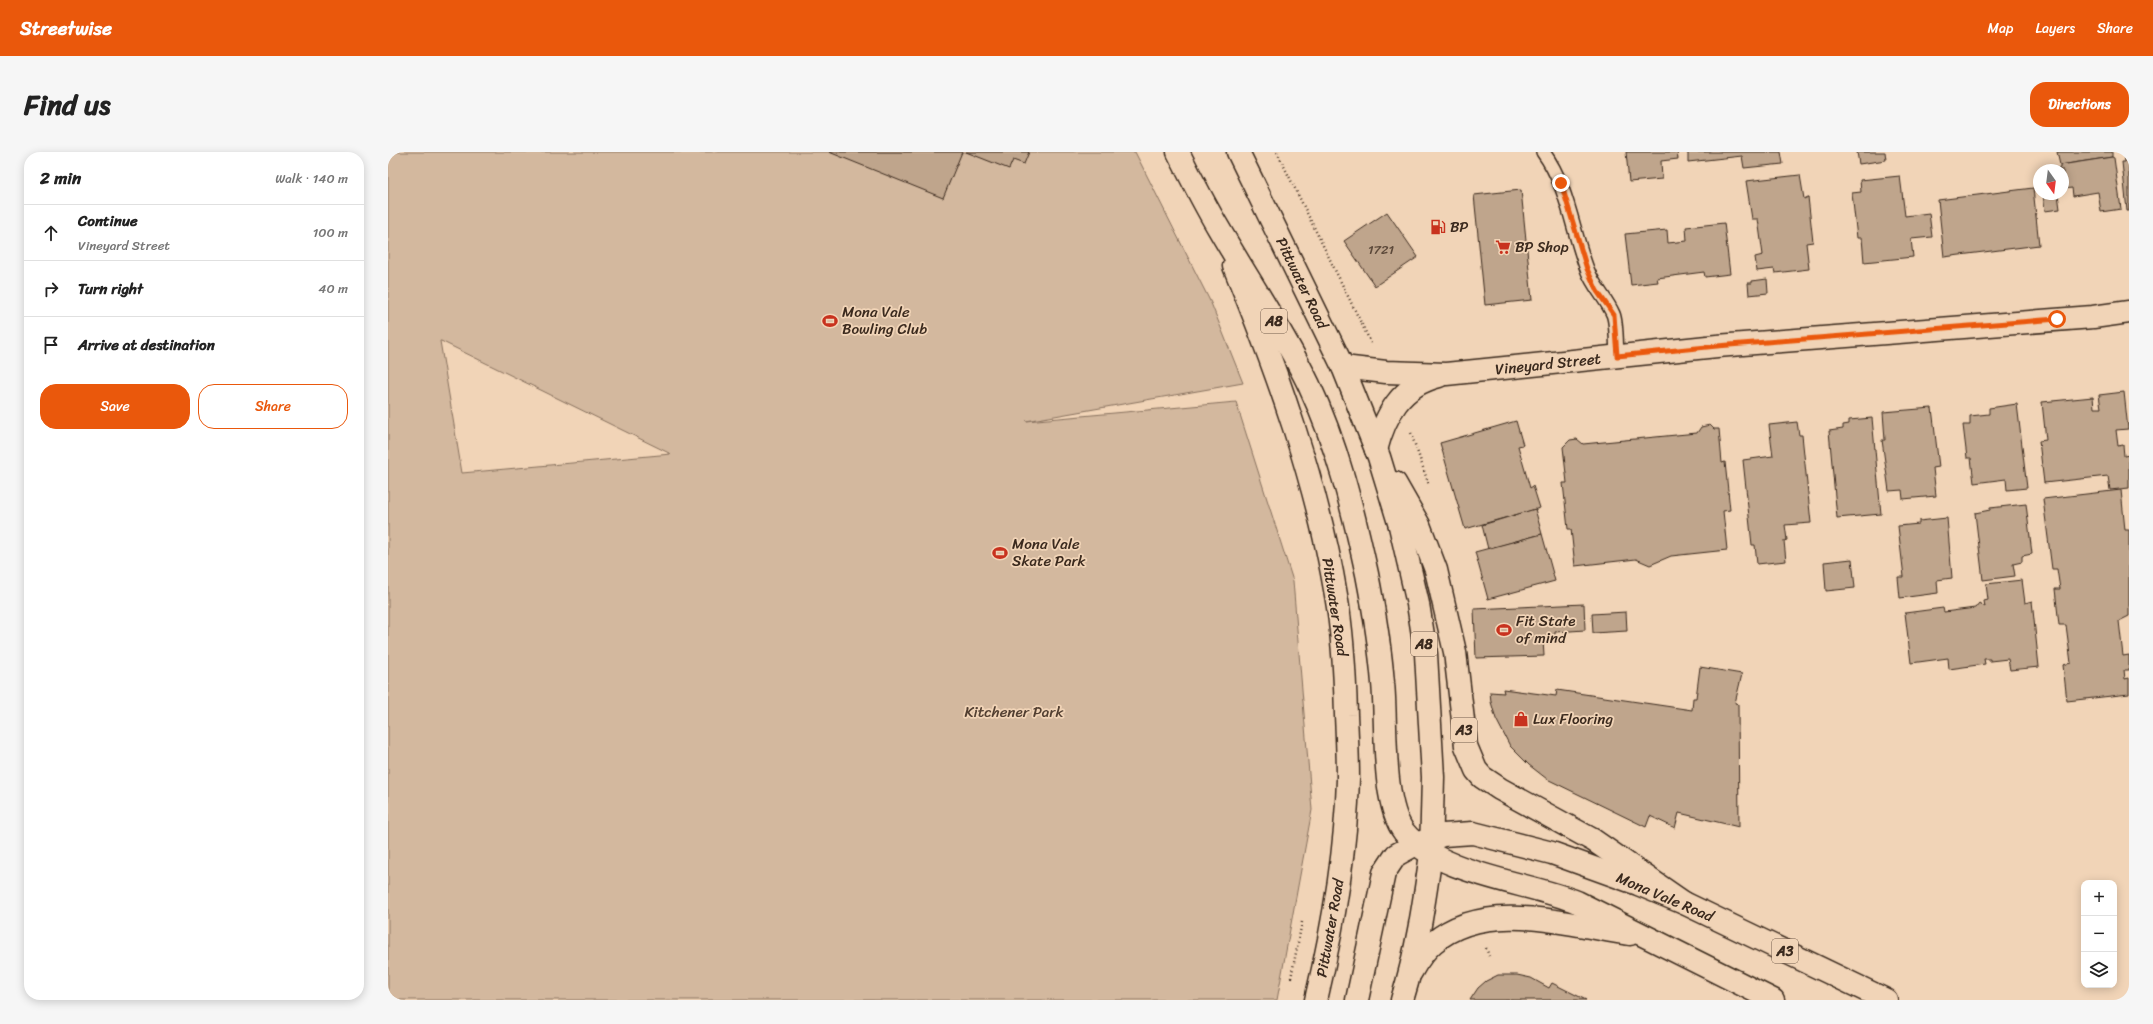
<!DOCTYPE html>
<meta charset="utf-8">
<style>
body{margin:0;font-family:Sriracha,sans-serif;background:#f6f6f6;color:#222}
.controls{position:absolute;right:12px;bottom:12px;display:grid;overflow:hidden;border-radius:8px;box-shadow:0 2px 10px #0003}
.controls button{width:36px;height:36px;display:grid;place-items:center;padding:0;border:0;border-bottom:1px solid #e0e0e0;background:#fff;color:#222;font:20px sans-serif}
.compass{position:absolute;left:1645px;top:12px;width:36px;height:36px;border-radius:50%;background:#fff;box-shadow:0 2px 10px #0003;rotate:166deg}
.stop{position:absolute;width:12px;height:12px;margin:-9px;border:3px solid #ea580c;border-radius:50%;background:#fff}
.stop.end{background:#ea580c;border-color:#fff;box-shadow:0 1px 4px #0008}
.list{margin:0;padding:0;list-style:none}
h2{display:flex;justify-content:space-between;align-items:center;height:52px;margin:0;padding:0 16px;font-size:17px}
h2 small{font-size:13px;font-weight:400;color:#767676}
.list li{display:grid;grid-template-columns:26px 1fr auto;gap:12px;align-items:center;box-sizing:border-box;height:56px;padding:0 16px;border-top:1px solid #e0e0e0}
.list b{display:block;font-size:15px;white-space:nowrap}
.list p{margin:0;font-size:13px;white-space:nowrap;color:#767676}
.list em{font-size:13px;font-style:normal;color:#767676}
.actions{display:flex;gap:8px;padding:12px 16px}
.actions a{flex:1;padding:9px 0;border:1px solid #ea580c;border-radius:16px;text-align:center;font-size:14px;color:#ea580c}
.actions .main{background:#ea580c;color:#fff}
.icon{flex:none;width:22px;height:22px;fill:none;stroke:currentColor;stroke-width:2;stroke-linecap:round;stroke-linejoin:round}
.map{position:relative;flex:none;width:1741px;height:848px;overflow:hidden;border-radius:16px}
header{display:flex;align-items:center;gap:24px;box-sizing:border-box;height:56px;padding:0 20px;background:#ea580c;color:#fff}
header strong{font-size:19px}
nav{display:flex;gap:22px;margin-inline-start:auto;font-size:14px}
.intro{display:flex;align-items:center;justify-content:space-between;box-sizing:border-box;height:96px;padding:0 24px}
h1{margin:0;font-size:28px}
.button{padding:10px 18px;border-radius:16px;background:#ea580c;color:#fff;font-size:14px;font-weight:700}
main{display:flex;gap:24px;padding:0 24px}
aside{flex:1;background:#fff;border-radius:16px;box-shadow:0 2px 10px #0003}
.map>svg:first-child{display:block}
.green{fill:#d3b89e;stroke:#87715e;fill-rule:evenodd}
.building{fill:#bfa58c;stroke:#3b2a1e}
.lines{fill:none;stroke-linecap:round;stroke-linejoin:round}
.lane-casing{stroke:#3b2a1e;stroke-width:16}
.street-casing{stroke:#3b2a1e;stroke-width:25}
.primary-casing{stroke:#3b2a1e;stroke-width:25}
.highway-casing{stroke:#3b2a1e;stroke-width:25}
.path{stroke:#3b2a1e;stroke-width:2.5;stroke-dasharray:1 3;stroke-linecap:butt}
.lane{stroke:#f1d4b7;stroke-width:13}
.street{stroke:#f1d4b7;stroke-width:22}
.primary{stroke:#f1d4b7;stroke-width:22}
.highway{stroke:#f1d4b7;stroke-width:22}
.route{stroke:#ea580c;stroke-width:5}
.labels{text-anchor:middle;stroke-width:3.5;stroke-linejoin:round;paint-order:stroke}
.number-label{font-size:13px;fill:#5c493a}
.shield{fill:#f1d4b7;stroke:#725d4c;stroke-width:1}
.shield-label{font-size:14px;font-weight:bold;fill:#3b2a1e}
.poi-label{font-size:15px;fill:#3b2a1e;stroke:#f1d4b7;text-anchor:start}
.street-label{font-size:15px;fill:#3b2a1e;stroke:#f1d4b7}
.park-label{font-size:15px;fill:#523f31;stroke:#f1d4b7}
</style>
<header>
<strong>Streetwise</strong>
<nav><a>Map</a><a>Layers</a><a>Share</a></nav>
</header>
<div class="intro"><h1>Find us</h1><a class="button">Directions</a></div>
<main>
<aside>
<h2>2 min<small>Walk · 140 m</small></h2>
<ul class="list">
<li><svg class="icon" aria-label="ahead" viewBox="0 0 24 24"><path d="M12 20V5M6 11l6-6 6 6"/></svg><div><b>Continue</b><p>Vineyard Street</p></div><em>100 m</em></li>
<li><svg class="icon" aria-label="right" viewBox="0 0 24 24"><path d="M7 20v-9h11M14 6l5 5-5 5"/></svg><div><b>Turn right</b></div><em>40 m</em></li>
<li><svg class="icon" aria-label="arrive" viewBox="0 0 24 24"><path d="M6 21V4h12l-3 4 3 4H6"/></svg><div><b>Arrive at destination</b></div></li>
</ul>
<div class="actions"><a class="main">Save</a><a>Share</a></div>
</aside>
<div class="map">
<svg width="1741" height="848" viewBox="0 0 1741 848">
<rect width="100%" height="100%" fill="#f1d4b7"/>
<filter id="ink" filterUnits="userSpaceOnUse"><feTurbulence type="fractalNoise" baseFrequency=".025" numOctaves="2"/><feDisplacementMap in="SourceGraphic" scale="8" xChannelSelector="R" yChannelSelector="G"/><feConvolveMatrix kernelMatrix="1 2 1 2 8 2 1 2 1" color-interpolation-filters="sRGB"/></filter>
<g filter="url(#ink)">
<path class="green" d="M 0,0 L 747,0 L 823,151 L 855,231 L 638,269 L 848,250 L 905,429 L 924,658 L 889,848 L 0,848 ZM 52,189 L 53,189 L 283,302 L 74,321 Z"/>
<g class="building">
<path d="M 441,0 L 574,0 L 555,46 Z"/>
<path d="M 578,0 L 641,0 L 636,12 L 625,8 L 621,17 Z"/>
<path d="M 1238,0 L 1289,0 L 1290,7 L 1273,9 L 1274,27 L 1241,30 Z"/>
<path d="M 1295,0 L 1393,0 L 1395,12 L 1356,16 L 1354,4 L 1300,10 L 1300,1 Z"/>
<path d="M 1469,0 L 1497,0 L 1498,8 L 1471,12 Z"/>
<path d="M 1669,0 L 1724,0 L 1724,5 L 1672,13 Z"/>
<path d="M 1736,0 L 1741,0 L 1741,59 L 1739,59 L 1734,10 L 1737,10 Z"/>
<path d="M 1724,5 L 1726,6 L 1733,57 L 1713,60 L 1710,40 L 1685,44 L 1684,36 L 1675,37 L 1675,18 L 1660,18 L 1672,16 L 1672,13 Z"/>
<path d="M 1412,23 L 1416,47 L 1420,45 L 1425,90 L 1418,91 L 1421,117 L 1387,121 L 1386,117 L 1369,119 L 1367,105 L 1375,103 L 1370,67 L 1364,67 L 1358,29 Z"/>
<path d="M 1512,24 L 1517,64 L 1541,61 L 1544,85 L 1523,87 L 1525,105 L 1476,110 L 1474,86 L 1469,86 L 1464,41 L 1473,40 L 1472,28 Z"/>
<path d="M 1645,36 L 1651,93 L 1556,105 L 1550,48 Z"/>
<path d="M 1133,38 L 1144,148 L 1097,153 L 1086,43 Z"/>
<path d="M 1655,42 L 1670,42 L 1672,57 L 1657,59 Z"/>
<path d="M 999,60 L 1030,105 L 987,134 L 956,89 Z"/>
<path d="M 1336,71 L 1342,122 L 1317,125 L 1316,120 L 1269,126 L 1270,130 L 1243,133 L 1237,82 L 1279,78 L 1280,91 L 1299,89 L 1298,75 Z"/>
<path d="M 1379,127 L 1380,141 L 1361,143 L 1360,131 L 1364,131 L 1364,129 Z"/>
<path d="M 1736,240 L 1740,277 L 1728,278 L 1730,294 L 1735,293 L 1736,304 L 1741,303 L 1741,336 L 1722,338 L 1720,324 L 1656,331 L 1651,289 L 1658,288 L 1654,250 L 1705,245 L 1706,256 L 1713,256 L 1711,243 Z"/>
<path d="M 1629,252 L 1639,336 L 1619,338 L 1618,327 L 1586,331 L 1583,306 L 1579,306 L 1575,273 L 1582,273 L 1582,264 L 1601,262 L 1601,256 Z"/>
<path d="M 1544,256 L 1551,315 L 1545,316 L 1548,344 L 1515,347 L 1514,338 L 1501,339 L 1494,288 L 1497,288 L 1495,260 Z"/>
<path d="M 1484,266 L 1493,362 L 1449,366 L 1441,279 L 1455,277 L 1455,273 L 1461,272 L 1461,268 Z"/>
<path d="M 1128,269 L 1135,293 L 1130,294 L 1142,336 L 1145,334 L 1152,356 L 1077,377 L 1052,291 Z"/>
<path d="M 1409,270 L 1411,283 L 1414,283 L 1423,371 L 1397,373 L 1399,388 L 1396,389 L 1398,409 L 1369,412 L 1367,393 L 1364,393 L 1355,308 L 1385,304 L 1381,273 Z"/>
<path d="M 1322,273 L 1326,277 L 1331,277 L 1334,311 L 1337,310 L 1342,358 L 1335,359 L 1339,398 L 1283,404 L 1262,413 L 1248,407 L 1187,414 L 1183,377 L 1180,377 L 1175,331 L 1179,331 L 1175,295 L 1182,288 L 1189,287 L 1195,292 L 1309,281 L 1313,275 Z"/>
<path d="M 1733,338 L 1737,378 L 1741,378 L 1741,464 L 1731,469 L 1735,504 L 1741,503 L 1741,518 L 1736,518 L 1737,527 L 1741,526 L 1741,542 L 1679,549 L 1675,513 L 1683,511 L 1678,473 L 1671,473 L 1667,437 L 1672,437 L 1669,417 L 1664,417 L 1655,347 Z"/>
<path d="M 1638,352 L 1644,402 L 1634,404 L 1634,410 L 1625,412 L 1627,424 L 1595,428 L 1587,361 L 1602,358 L 1602,356 Z"/>
<path d="M 1147,357 L 1154,382 L 1100,397 L 1094,373 Z"/>
<path d="M 1559,366 L 1564,426 L 1549,428 L 1550,441 L 1512,446 L 1510,425 L 1516,425 L 1510,374 L 1531,372 L 1531,369 Z"/>
<path d="M 1154,382 L 1167,429 L 1100,447 L 1087,400 Z"/>
<path d="M 1464,407 L 1467,436 L 1438,439 L 1436,410 Z"/>
<path d="M 1634,428 L 1637,451 L 1644,449 L 1651,515 L 1622,518 L 1620,507 L 1602,509 L 1602,507 L 1596,507 L 1597,512 L 1561,517 L 1560,506 L 1523,511 L 1517,461 L 1555,456 L 1556,460 L 1587,456 L 1591,451 L 1597,455 L 1596,449 L 1600,448 L 1598,432 Z"/>
<path d="M 1196,452 L 1197,478 L 1167,480 L 1167,487 L 1155,488 L 1156,504 L 1088,506 L 1086,457 Z"/>
<path d="M 1238,460 L 1239,479 L 1205,481 L 1204,462 Z"/>
<path d="M 1312,515 L 1354,522 L 1347,551 L 1350,552 L 1351,675 L 1291,661 L 1287,676 L 1262,664 L 1258,675 L 1159,627 L 1141,613 L 1122,594 L 1108,567 L 1103,550 L 1102,540 L 1116,541 L 1115,537 L 1168,544 L 1169,538 L 1304,558 L 1305,546 L 1308,546 Z"/>
<path d="M 1110,823 L 1129,823 L 1143,826 L 1161,836 L 1164,831 L 1198,848 L 1082,848 L 1090,836 L 1098,829 Z"/>
</g>
<g class="lines">
<g class="lane-casing">
<path id="lane" d="M 1155,0 C 1180,34 1184,78 1199,117 C 1205,134 1218,146 1225,162 C 1229,171 1228,194 1229,204"/>
</g>
<g class="street-casing">
<g id="street">
<path d="M 955,215 L 998,220 L 1058,222 L 1329,194 L 1705,165 L 1741,160"/>
<path d="M 988,298 C 997,263 1013,233 1051,224"/>
</g>
</g>
<g class="primary-casing">
<g id="primary">
<path d="M 846,114 C 889,219 929,330 948,443 C 955,482 957,523 958,563 C 959,584 960,606 960,627 C 958,702 945,776 928,848"/>
<path d="M 969,848 L 996,721 L 1008,703 L 1028,692"/>
<path d="M 1014,848 C 1029,800 1036,751 1043,702"/>
</g>
</g>
<g class="highway-casing">
<g id="highway">
<path d="M 790,0 C 803,26 816,52 831,77 C 861,129 895,179 921,233 C 949,292 965,358 979,422 C 986,458 992,494 995,531 C 999,569 993,650 1016,680 C 1050,722 1139,730 1189,750 L 1385,848"/>
<path d="M 850,0 L 955,215 L 991,305 L 1012,374 L 1030,452 L 1038,502 L 1045,625 L 1043,702"/>
<path d="M 1007,331 L 1031,373 L 1048,418 L 1067,500 L 1078,594 L 1088,618 L 1094,625 L 1112,637 L 1205,688 L 1296,751"/>
<path d="M 1031,691 L 1055,683 L 1085,681 L 1164,701 L 1250,732 L 1296,751 L 1498,848"/>
<path d="M 1023,820 C 1029,809 1036,799 1045,791 C 1096,746 1182,773 1242,782"/>
</g>
</g>
<g class="path">
<path d="M 889,0 L 983,191"/>
<path d="M 1023,281 L 1041,333"/>
<path d="M 1098,796 L 1101,804"/>
<path d="M 903,826 L 914,770"/>
</g>
<use href="#lane" class="lane"/>
<use href="#street" class="street"/>
<use href="#primary" class="primary"/>
<use href="#highway" class="highway"/>
</g>
</g>
<g class="lines" filter="url(#ink)">
<path class="route" d="M 1173,31 L 1199,117 L 1209,139 L 1226,163 L 1229,204 L 1329,194 L 1669,167"/>
</g>
<defs>
<g id="fuel-bare" transform="scale(1.2)"><path d="M-5.5-6h7V0h2V4h1.3V-2.5L3-4.5l.8-.8L6-3V5H2.5V1h-1V6h-7ZM-4.2-4.7v3.2H.2V-4.7Z" fill="#c8321e" stroke="#f1d4b7" stroke-width="2.5" paint-order="stroke"/></g>
<g id="supermarket-bare" transform="scale(1.2)"><path d="M-6-5.5h2.5l.6 2H6L4.5 2H-2.5L-4.4-4H-6ZM-1.5 3.2a1.3 1.3 0 1 0 .1 0ZM3 3.2a1.3 1.3 0 1 0 .1 0Z" fill="#c8321e" stroke="#f1d4b7" stroke-width="2.5" paint-order="stroke"/></g>
<g id="stadium-bare" transform="scale(1.2)"><path d="M0-5a6.5 5 0 1 0 0 10a6.5 5 0 1 0 0-10ZM-3.5-1.8h7v3.6h-7Z" fill="#c8321e" stroke="#f1d4b7" stroke-width="2.5" paint-order="stroke"/></g>
<g id="shop-bare" transform="scale(1.2)"><path d="M-5-2.5h2.3a2.7 3.5 0 0 1 5.4 0H5L5.5 6h-11ZM-1.5-2.5h3a1.5 2.3 0 0 0-3 0Z" fill="#c8321e" stroke="#f1d4b7" stroke-width="2.5" paint-order="stroke"/></g>
</defs>
<g fill-rule="evenodd">
<use href="#fuel-bare" x="1050" y="75"/>
<use href="#supermarket-bare" x="1115" y="95"/>
<use href="#stadium-bare" x="442" y="169"/>
<use href="#stadium-bare" x="612" y="401"/>
<use href="#stadium-bare" x="1116" y="478"/>
<use href="#shop-bare" x="1133" y="567"/>
</g>
<g class="labels">
<g class="number-label">
<text x="993" y="102">1721</text>
</g>
<g class="shield">
<rect x="873" y="157" width="26" height="24" rx="3"/>
<rect x="1023" y="480" width="26" height="24" rx="3"/>
<rect x="1063" y="566" width="26" height="24" rx="3"/>
<rect x="1384" y="787" width="26" height="24" rx="3"/>
</g>
<g class="shield-label">
<text x="886" y="174">A8</text>
<text x="1036" y="497">A8</text>
<text x="1076" y="583">A3</text>
<text x="1397" y="804">A3</text>
</g>
<g class="poi-label">
<text x="1062" y="80">BP</text>
<text x="1127" y="100">BP Shop</text>
<text x="454" y="165">Mona Vale<tspan x="454" dy="17">Bowling Club</tspan></text>
<text x="624" y="397">Mona Vale<tspan x="624" dy="17">Skate Park</tspan></text>
<text x="1128" y="474">Fit State<tspan x="1128" dy="17">of mind</tspan></text>
<text x="1145" y="572">Lux Flooring</text>
</g>
<g class="street-label">
<text transform="translate(914 131) rotate(64)" y="5">Pittwater Road</text>
<text transform="translate(1160 212) rotate(-6)" y="5">Vineyard Street</text>
<text transform="translate(947 455) rotate(81)" y="5">Pittwater Road</text>
<text transform="translate(1277 745) rotate(23)" y="5">Mona Vale Road</text>
<text transform="translate(942 776) rotate(-80)" y="5">Pittwater Road</text>
</g>
<g class="park-label">
<text x="626" y="565">Kitchener Park</text>
</g>
</g>
</svg>
<div class="controls">
<button>+</button>
<button>−</button>
<button><svg class="icon" aria-label="layers" viewBox="0 0 24 24"><path d="M12 4l9 5-9 5-9-5zM3 14l9 5 9-5"/></svg></button>
</div>
<svg class="compass" viewBox="-18 -18 36 36"><path d="M0-13l5 13h-10z" fill="#e53935"/><path d="M0 13l5-13h-10z" fill="#767676"/></svg>
<div class="stop" style="left:1669px;top:167px"></div>
<div class="stop end" style="left:1173px;top:31px"></div>
</div>
</main>
